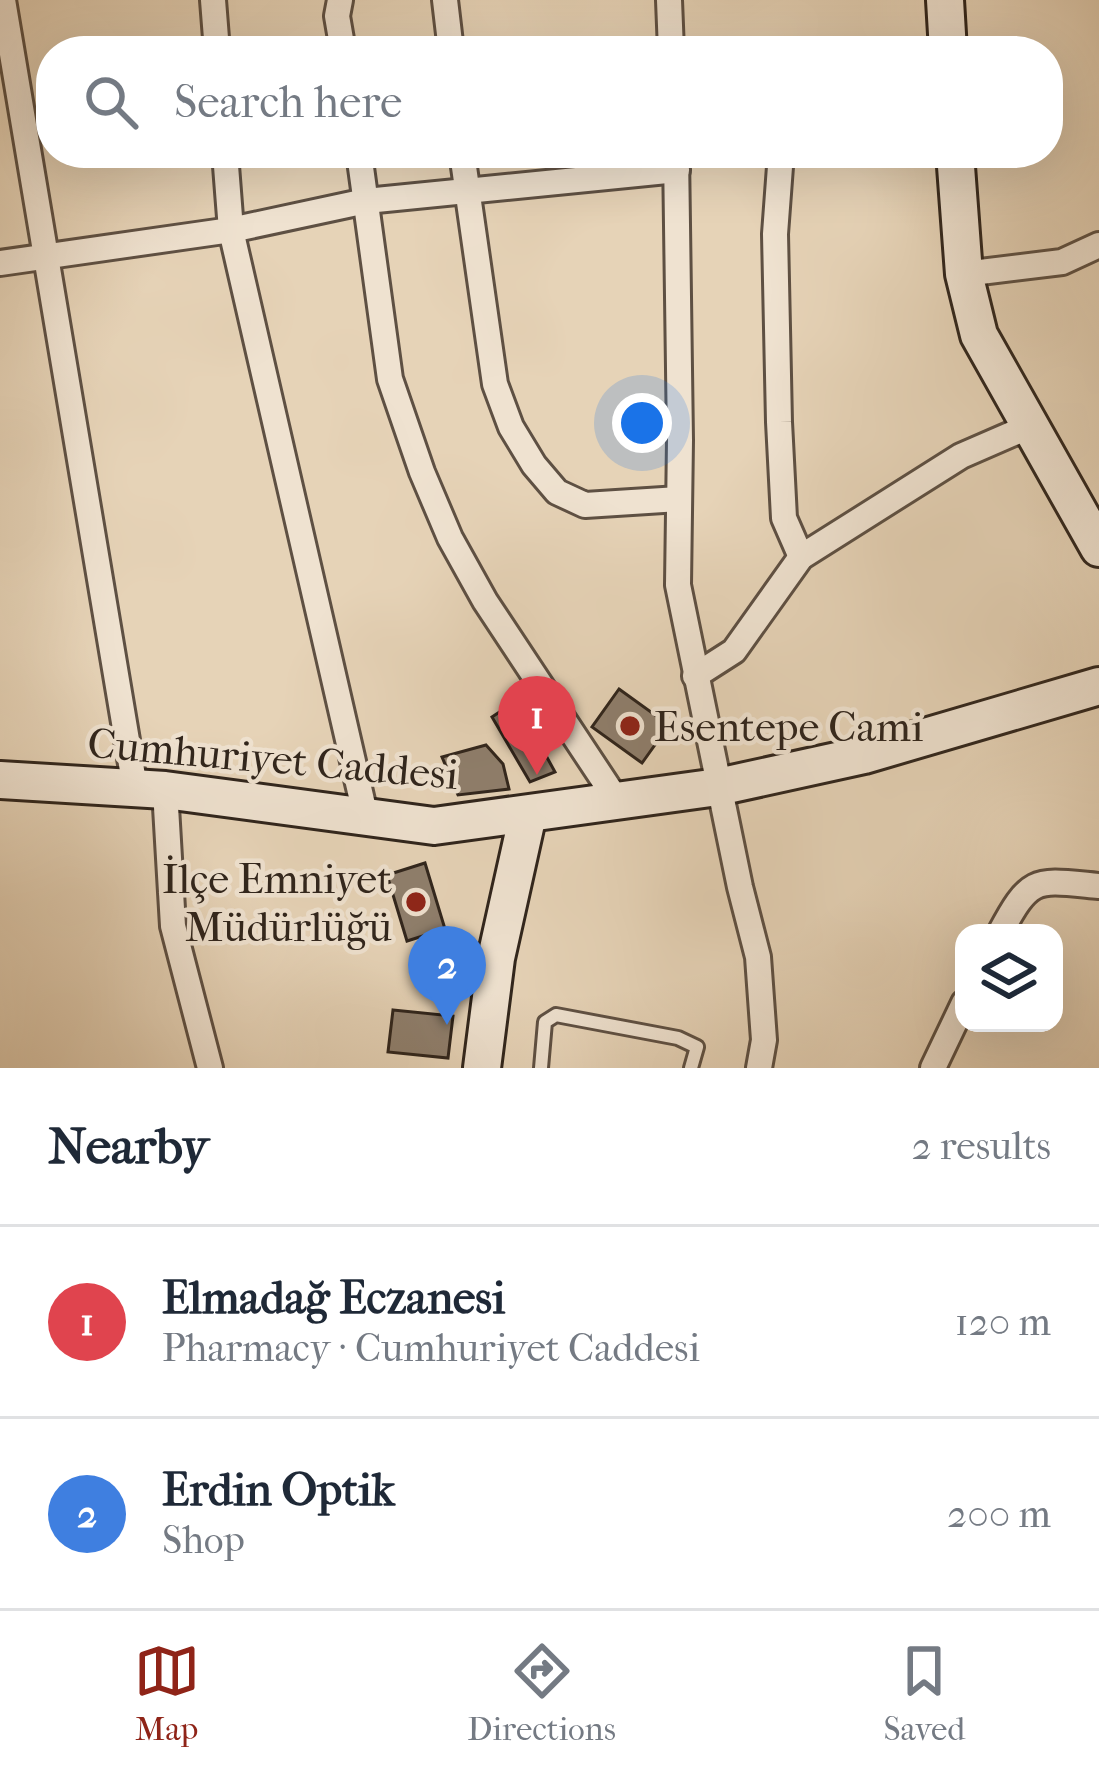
<!DOCTYPE html>
<meta charset="utf-8">
<style>
body{margin:0;font-family:"IM FELL French Canon",serif;background:#f2f2f3;color:#1f2937}
.controls{position:absolute;right:36px;bottom:36px;display:grid;overflow:hidden;border-radius:24px;box-shadow:0 12px 48px #0002}
.controls button{width:108px;height:108px;display:grid;place-items:center;padding:0;border:0;border-bottom:3px solid #e0e1e3;background:#fff;color:#1f2937;font:60px sans-serif}
.you{position:absolute;left:642px;top:423px;width:42px;height:42px;margin:-30px;border:9px solid #fff;border-radius:50%;background:#1a73e8;box-shadow:0 0 0 18px #1a73e833}
.badge{display:grid;place-items:center;width:78px;height:78px;border-radius:50%;background:#8f2418;color:#fff;font-size:39px;font-weight:700}
.pin{position:absolute;translate:-50% -99px;filter:drop-shadow(0 3px 6px #0008)}
.pin::after{content:'';position:absolute;top:63px;width:42px;height:36px;background:inherit;clip-path:polygon(0 0,100% 0,50% 100%)}
.list{margin:0;padding:0;list-style:none}
h2{display:flex;justify-content:space-between;align-items:center;height:156px;margin:0;padding:0 48px;font-size:51px}
h2 small{font-size:39px;font-weight:400;color:#747a83}
.list li{display:grid;grid-template-columns:78px 1fr auto;gap:36px;align-items:center;box-sizing:border-box;height:192px;padding:0 48px;border-top:3px solid #e0e1e3}
.list b{display:block;font-size:45px;white-space:nowrap}
.list p{margin:0;font-size:39px;white-space:nowrap;color:#747a83}
.list em{font-size:39px;font-style:normal;color:#747a83}
.icon{flex:none;width:66px;height:66px;fill:none;stroke:currentColor;stroke-width:2;stroke-linecap:round;stroke-linejoin:round}
.map{position:relative;flex:none;width:1099px;height:1068px;overflow:hidden}
.search{position:absolute;background:#fff;box-shadow:0 12px 48px #0002;left:36px;right:36px;top:36px;height:132px;display:flex;align-items:center;gap:30px;box-sizing:border-box;padding:0 42px;border-radius:48px;color:#747a83;font-size:45px}
.sheet{height:540px;background:#fff}
nav{display:flex;justify-content:space-around;align-items:center;box-sizing:border-box;height:168px;border-top:3px solid #e0e1e3;background:#fff;font-size:33px;color:#747a83}
nav a{display:grid;justify-items:center;gap:6px}
nav .on{color:#8f2418}
.map>svg:first-child{display:block}
.building{fill:#8f7f6d;stroke:#30251c;stroke-width:3}
.lines{fill:none;stroke-linecap:round;stroke-linejoin:round}
.lane-casing{stroke:#5e5043;stroke-width:18}
.street-casing{stroke:#5e5043;stroke-width:30}
.secondary-casing{stroke:#30251c;stroke-width:42}
.lane{stroke:#efe2d0;stroke-width:12}
.street{stroke:#efe2d0;stroke-width:24}
.secondary{stroke:#efe2d0;stroke-width:36}
.poi-dot{fill:#8f2418;stroke:#efe2d0;stroke-width:4.5}
.labels{text-anchor:middle;stroke-width:9;stroke-linejoin:round;paint-order:stroke}
.poi-label{font-size:42px;fill:#30251c;stroke:#efe2d0;text-anchor:start}
.street-label{font-size:42px;fill:#30251c;stroke:#efe2d0}
</style>
<div class="map">
<svg width="1099" height="1068" viewBox="0 0 1099 1068">
<rect width="100%" height="100%" fill="#e6d3b7"/>
<filter id="stains"><feTurbulence type="fractalNoise" baseFrequency=".00167" numOctaves="4"/><feColorMatrix values="0 0 0 0 .2 0 0 0 0 .09 0 0 0 0 .02 0 0 0 .5 -.17"/></filter>
<radialGradient id="worn" r=".72"><stop offset=".6" stop-color="#630" stop-opacity="0"/><stop offset="1" stop-color="#630" stop-opacity=".3"/></radialGradient>
<g class="building">
<path d="M 619,689 L 669,725 L 642,763 L 592,727 Z"/>
<path d="M 516,701 L 555,772 L 530,782 L 492,717 Z"/>
<path d="M 486,745 L 503,764 L 509,789 L 458,795 L 442,757 Z"/>
<path d="M 425,863 L 445,929 L 407,941 L 387,875 Z"/>
<path d="M 393,1010 L 453,1016 L 448,1058 L 388,1052 Z"/>
</g>
<g class="lines">
<g class="lane-casing">
<path id="lane" d="M 541,1068 L 545,1022 L 556,1015 L 678,1038 L 697,1047 L 691,1068"/>
</g>
<g class="street-casing">
<g id="street">
<path d="M 3,0 L 135,788"/>
<path d="M 213,0 L 217,51"/>
<path d="M 340,0 L 337,16 L 343,51"/>
<path d="M 445,0 L 451,51"/>
<path d="M 669,0 L 671,51"/>
<path d="M 225,153 L 231,230 L 366,818"/>
<path d="M 359,153 L 390,379 L 422,472 L 450,538 L 485,601 L 618,802"/>
<path d="M 462,153 L 495,384 L 511,427 L 534,465 L 557,492 L 585,505 L 679,499"/>
<path d="M 676,153 L 680,440 L 678,585 L 740,887 L 758,957 L 764,1040 L 759,1068"/>
<path d="M 781,153 L 775,234 L 779,422 L 784,518 L 801,557"/>
<path d="M 0,263 L 231,230 L 366,201 L 677,170"/>
<path d="M 964,274 L 1062,262 L 1099,245"/>
<path d="M 695,676 L 734,651 L 801,557 L 961,456 L 1030,426"/>
<path d="M 165,790 L 173,926 L 210,1068"/>
<path d="M 1000,933 C 1031,875 1035,880 1099,886"/>
<path d="M 933,1068 L 964,1003"/>
</g>
</g>
<g class="secondary-casing">
<g id="secondary">
<path d="M 945,0 L 948,51"/>
<path d="M 955,153 L 964,274 L 979,335 L 1099,548"/>
<path d="M 0,780 L 165,790 L 434,826 L 718,787 L 864,755 L 1099,686"/>
<path d="M 482,1068 L 496,958 L 528,814"/>
</g>
</g>
<use href="#lane" class="lane"/>
<use href="#street" class="street"/>
<use href="#secondary" class="secondary"/>
</g>
<g class="poi-dot">
<circle cx="630" cy="726" r="12"/>
<circle cx="416" cy="902" r="12"/>
</g>
<g class="labels">
<g class="poi-label">
<text x="654" y="741">Esentepe Cami</text>
<text x="392" y="893" text-anchor="end">İlçe Emniyet<tspan x="392" dy="48">Müdürlüğü</tspan></text>
</g>
<g class="street-label">
<text transform="translate(273 758) rotate(5)" y="15">Cumhuriyet Caddesi</text>
</g>
</g>
<rect width="100%" height="100%" filter="url(#stains)"/>
<rect width="100%" height="100%" fill="url(#worn)"/>
</svg>
<div class="controls">
<button><svg class="icon" aria-label="layers" viewBox="0 0 24 24"><path d="M12 4l9 5-9 5-9-5zM3 14l9 5 9-5"/></svg></button>
</div>
<div class="you"></div>
<div class="pin badge" style="left:537px;top:775px;background:#e0444e">1</div>
<div class="pin badge" style="left:447px;top:1025px;background:#3f7fe0">2</div>
<div class="search"><svg class="icon" aria-label="search" viewBox="0 0 24 24"><circle cx="10" cy="10" r="6"/><path d="M15 15l6 6"/></svg>Search here</div>
</div>
<section class="sheet">
<h2>Nearby<small>2 results</small></h2>
<ul class="list">
<li><span class="badge" style="background:#e0444e">1</span><div><b>Elmadağ Eczanesi</b><p>Pharmacy · Cumhuriyet Caddesi</p></div><em>120 m</em></li>
<li><span class="badge" style="background:#3f7fe0">2</span><div><b>Erdin Optik</b><p>Shop</p></div><em>200 m</em></li>
</ul>
</section>
<nav>
<a class="on"><svg class="icon" aria-label="map" viewBox="0 0 24 24"><path d="M3 6l6-2 6 2 6-2v14l-6 2-6-2-6 2zM9 4v14M15 6v14"/></svg>Map</a>
<a><svg class="icon" aria-label="directions" viewBox="0 0 24 24"><path d="M12 3l9 9-9 9-9-9zM9 14v-3h6M13 9l2 2-2 2"/></svg>Directions</a>
<a><svg class="icon" aria-label="saved" viewBox="0 0 24 24"><path d="M7 4h10v16l-5-4-5 4z"/></svg>Saved</a>
</nav>
